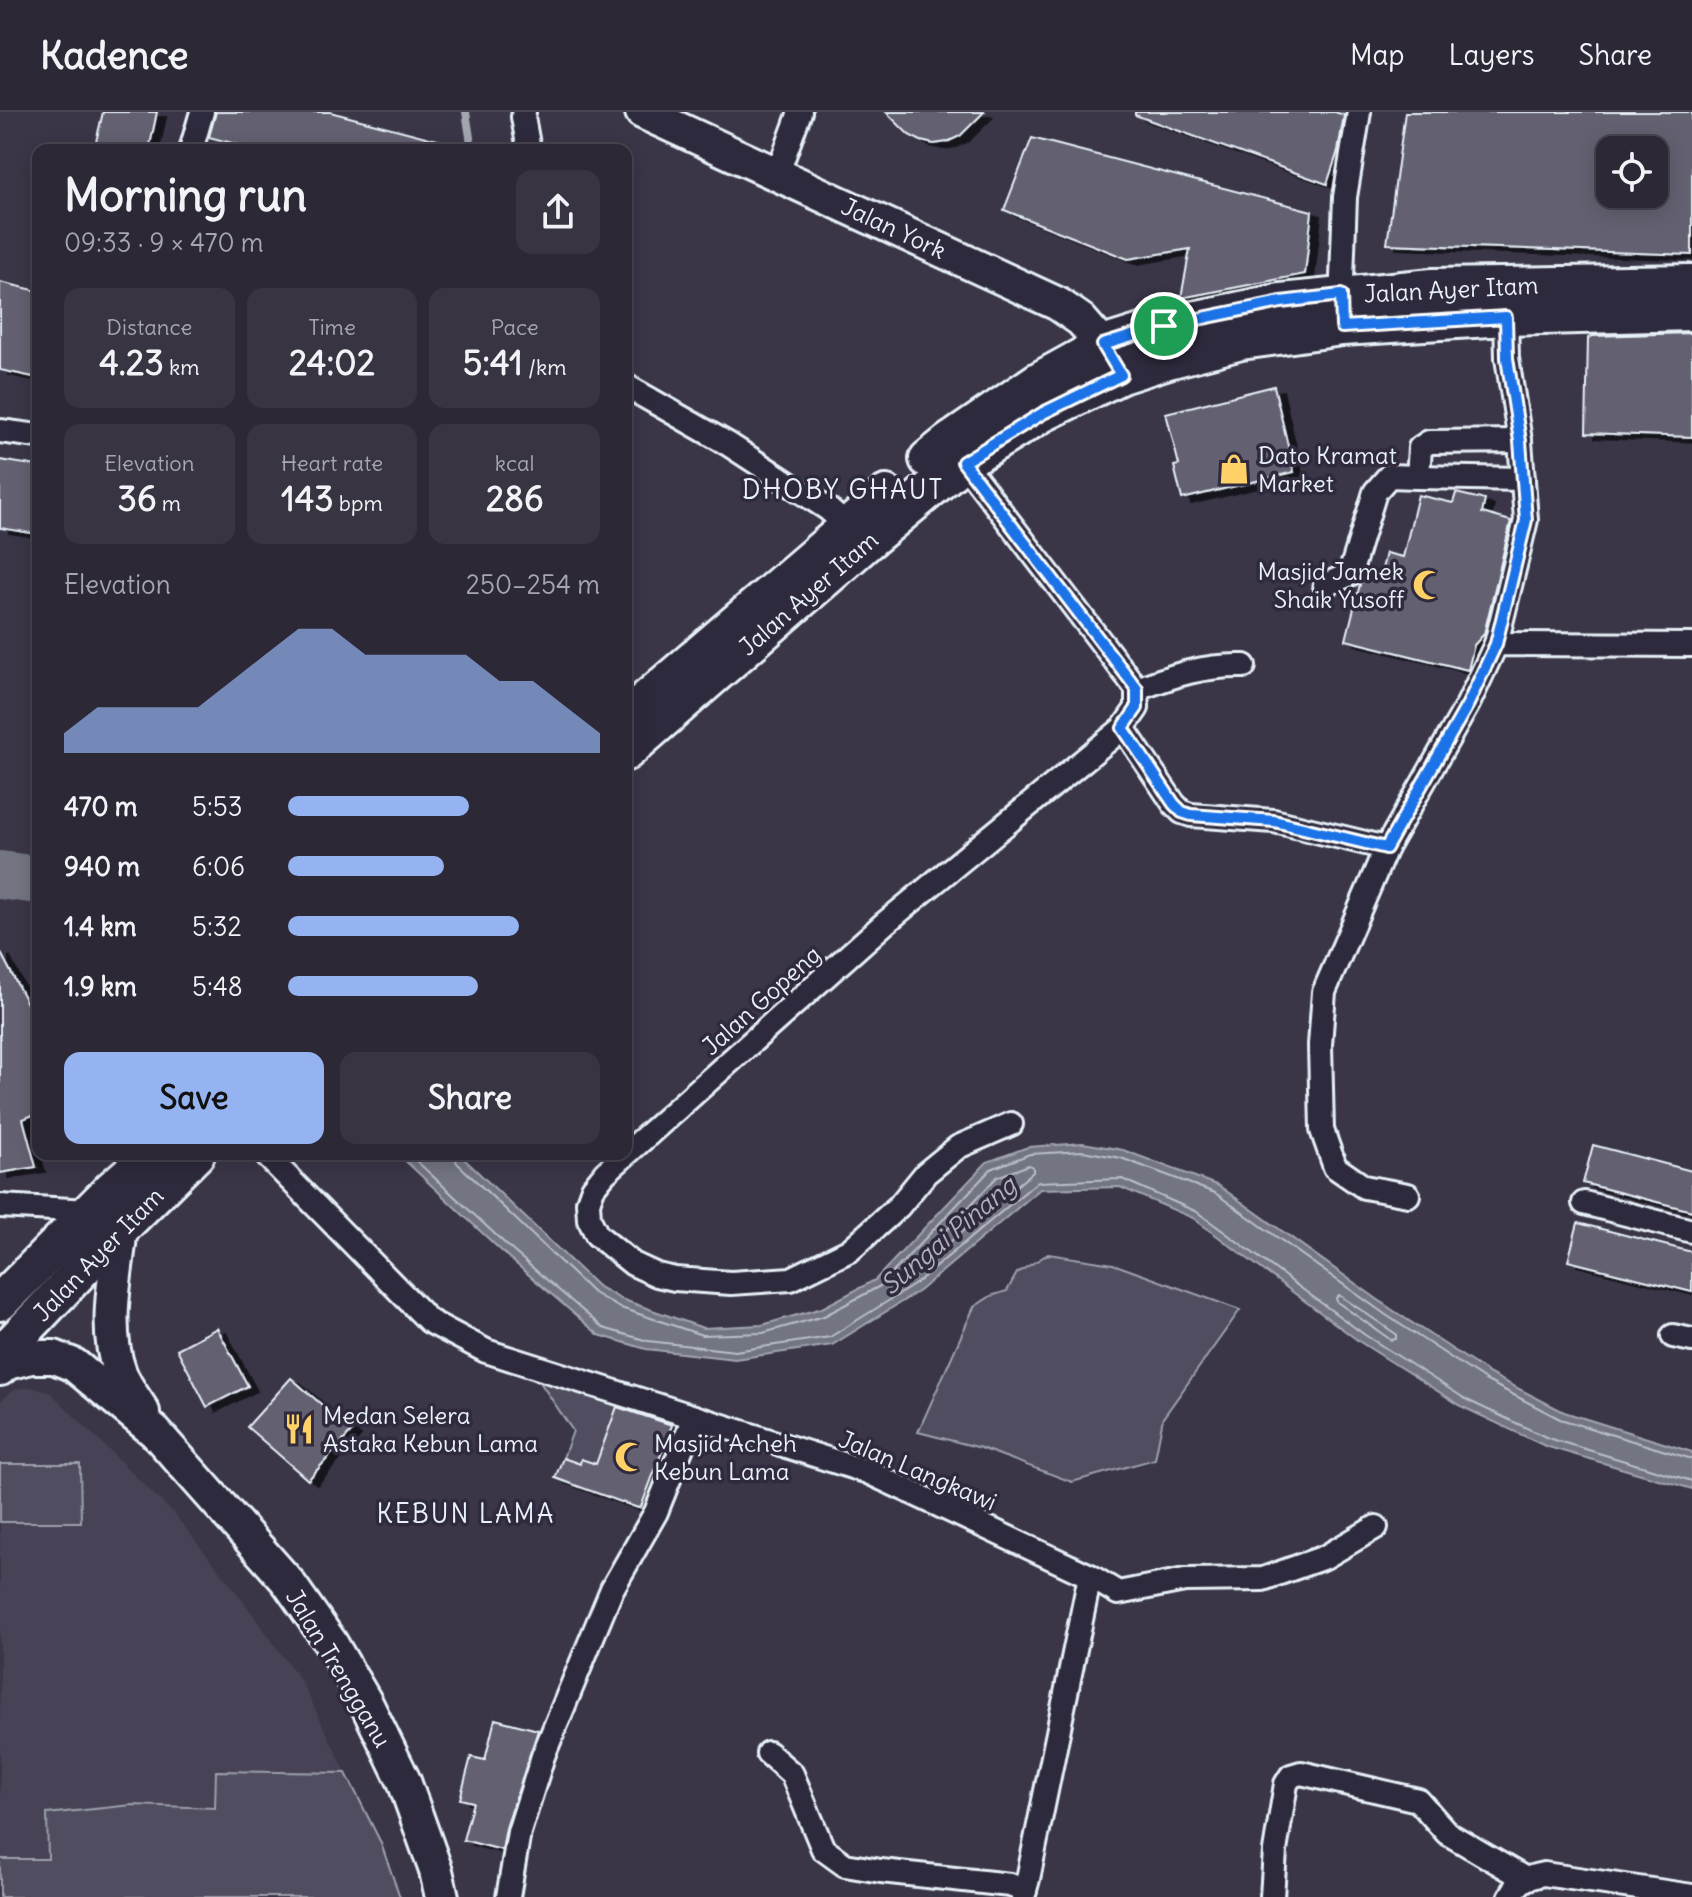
<!DOCTYPE html>
<meta charset="utf-8">
<style>
body{margin:0;font-family:Delius,sans-serif;background:#383442;color:#f1f3f6;height:100vh;display:flex;flex-direction:column;font-size:30px;white-space:nowrap}
*{box-sizing:border-box;margin:0}
p{font-size:26px;color:#a6a6ad}
.icon{flex:none;width:44px;height:44px;fill:none;stroke:currentColor;stroke-width:2;stroke-linecap:round;stroke-linejoin:round}
.map{position:relative;flex:1;overflow:hidden}
.sheet{position:absolute;left:32px;top:32px;width:600px;height:1016px;display:flex;flex-direction:column;background:#2c2836;border-radius:16px;box-shadow:0 4px 20px #0003,0 0 0 2px #484451}
.sheet>*{flex:none}
.buttons{position:absolute;left:1596px;top:24px;display:grid;gap:16px}
.buttons a{display:grid;place-items:center;width:72px;height:72px;border-radius:16px;background:#2c2836;box-shadow:0 4px 20px #0003,0 0 0 2px #484451;font-size:40px}
.pin{position:absolute;display:grid;place-items:center;width:68px;height:68px;color:#fff;margin:-34px;border:4px solid #fff;border-radius:50%;box-shadow:0 2px 8px #0007}
.round{display:grid;place-items:center;flex:none;width:84px;height:84px;border-radius:16px;background:#383442}
.headline{display:flex;align-items:center;justify-content:space-between;height:136px;padding:0 32px}
h1{font-size:44px;font-weight:800;line-height:60px}
.stats{display:grid;grid-template-columns:repeat(3,1fr);gap:12px;height:136px;padding:8px 32px}
.stats div{display:grid;align-content:center;border-radius:16px;background:#383442;text-align:center}
.stats b{font-size:34px;font-weight:800}
.stats small{font-size:22px;font-weight:400}
.stats p{font-size:22px}
.chart{height:224px;padding:16px 32px}
.chart p{display:flex;justify-content:space-between}
.chart svg{width:100%;height:144px;margin-top:8px;fill:#95b2f1;opacity:.7}
.button{display:flex;gap:16px;margin-top:auto;padding:16px 32px}
.button a{flex:1;height:92px;border-radius:16px;background:#95b2f1;color:#111;font-size:32px;font-weight:800;line-height:92px;text-align:center}
.button a+a{background:#383442;color:#f1f3f6}
ul{padding:0 32px;list-style:none;font-size:26px}
li{display:grid;grid-template-columns:128px 96px 1fr;align-items:center;height:60px}
li i{height:20px;border-radius:10px;background:#95b2f1}
header{display:flex;align-items:center;gap:48px;box-sizing:border-box;height:112px;padding:0 40px;background:#2c2836;border-bottom:2px solid #484451}
header strong{font-size:38px}
nav{display:flex;gap:44px;margin-inline-start:auto;font-size:28px}
.map>svg:first-child{display:block}
</style>
<header>
<strong>Kadence</strong>
<nav><a>Map</a><a>Layers</a><a>Share</a></nav>
</header>
<div class="map">
<svg width="1692" height="1785" viewBox="0 0 1692 1785">
<defs>
<filter id="shadow"><feDropShadow dx="9" dy="5" stdDeviation="0" flood-color="#0009"/></filter>
</defs>
<rect width="100%" height="100%" fill="#3a3648"/>
<filter id="ink" filterUnits="userSpaceOnUse"><feTurbulence type="fractalNoise" baseFrequency=".0125" numOctaves="2"/><feDisplacementMap in="SourceGraphic" scale="16" xChannelSelector="R" yChannelSelector="G"/><feConvolveMatrix kernelMatrix="1 2 1 2 8 2 1 2 1" color-interpolation-filters="sRGB"/></filter>
<g filter="url(#ink)">
<polygon fill="#464354" points="31,1275 51,1281 174,1402 235,1478 301,1569 380,1729 400,1785 0,1785 0,1290 9,1281 19,1276"/>
<g fill="#504e5f" stroke="#9ca0ac" stroke-width="2">
<polygon points="1048,1142 1113,1152 1240,1198 1163,1306 1155,1347 1072,1370 981,1336 918,1320 974,1195 991,1184 1007,1179 1017,1161"/>
<polygon points="540,1270 619,1290 599,1344 599,1353 582,1348 580,1352 563,1346 573,1319"/>
<polygon points="0,1352 80,1352 81,1410 0,1410"/>
<polygon points="216,1659 346,1661 380,1729 400,1785 0,1785 0,1747 48,1747 47,1702 132,1693 215,1696"/>
</g>
<polygon fill="#737482" stroke="#a2a6b1" stroke-width="2" points="1083,1031 1123,1038 1219,1074 1391,1197 1490,1262 1564,1300 1692,1340 1692,1377 1545,1334 1463,1295 1360,1230 1193,1106 1120,1075 1040,1077 919,1179 832,1233 735,1247 646,1237 599,1223 508,1145 398,1042 459,1042 597,1174 621,1187 703,1216 762,1213 822,1196 875,1168 987,1050 1028,1035"/>
<g fill="none" stroke-linecap="round" stroke-linejoin="round">
<g stroke="#b9bfc9" stroke-width="2">
<polyline points="409,1042 513,1139 603,1216 648,1229 735,1239 830,1225 914,1173 1037,1070 1122,1067 1197,1100 1365,1223 1467,1288 1548,1326 1692,1369"/>
<polyline points="454,1042 457,1051 592,1180 618,1195 702,1223 763,1221 824,1204 880,1174 991,1057 1030,1042 1083,1039 1121,1046 1215,1081 1386,1203 1485,1268 1560,1307 1692,1347"/>
<polygon points="1029,1053 1033,1055 1033,1060 938,1140 932,1139 932,1134 997,1065"/>
<polygon points="1339,1183 1396,1222 1396,1227 1391,1228 1337,1190 1336,1186"/>
</g>
<polyline stroke="#a2a6b1" stroke-width="8" points="466,0 472,38"/>
<polyline stroke="#737482" stroke-width="48" points="0,763 38,768"/>
</g>
<g fill="#636171" stroke="#e8f1f8" stroke-width="2" fill-rule="evenodd" filter="url(#shadow)">
<polygon points="103,0 157,0 149,38 94,38"/>
<polygon points="216,0 330,0 449,31 448,38 259,38 209,25"/>
<polygon points="886,0 984,0 960,24 947,30 934,32 921,29 909,23"/>
<polygon points="1135,0 1335,0 1344,3 1338,39 1327,72 1135,3"/>
<path d="M1405,0h287v143l-305,-11zM1610,38h44v44h-44z"/>
<polygon points="1032,26 1312,99 1305,162 1181,186 1190,137 1128,147 1004,98"/>
<polygon points="0,170 38,179 38,266 0,258"/>
<polygon points="1692,221 1692,325 1586,321 1588,226 1593,224"/>
<polygon points="1274,274 1294,360 1182,387 1174,354 1179,353 1166,301"/>
<polygon points="0,348 38,354 38,422 0,416"/>
<polygon points="1456,381 1485,388 1482,401 1511,409 1484,522 1474,533 1468,558 1346,528 1360,472 1366,458 1381,461 1386,441 1403,445 1418,383 1453,391"/>
<polygon points="0,839 38,913 38,1001 23,1007 36,1055 0,1061"/>
<polygon points="1593,1033 1692,1059 1692,1099 1583,1071"/>
<polygon points="1578,1111 1692,1140 1692,1180 1568,1149"/>
<polygon points="217,1216 248,1274 207,1295 177,1237"/>
<polygon points="291,1266 352,1319 308,1368 247,1315"/>
<polygon points="617,1295 672,1313 641,1395 638,1396 555,1366 563,1346 580,1352 581,1347 596,1352"/>
<polygon points="495,1607 538,1618 506,1716 502,1738 463,1728 473,1690 460,1687 471,1645 485,1648"/>
</g>
<g fill="none" stroke-linecap="round" stroke-linejoin="round">
<g stroke="#e8f1f8" stroke-width="28">
<g id="street">
<polyline points="524,0 523,5 529,38"/>
<polyline points="191,38 202,0"/>
<polyline points="777,63 800,0"/>
<polyline points="1341,193 1345,85 1359,0"/>
<polyline points="628,275 728,332 828,397 847,414"/>
<polyline points="0,319 38,324"/>
<polyline points="963,350 1137,577 1137,596 1123,616 885,811 605,1061 593,1076 588,1090 589,1107 597,1123 633,1152 657,1163 675,1167 731,1171 791,1167 850,1138 899,1094 926,1061 958,1035 1011,1012"/>
<polyline points="1418,365 1523,367"/>
<polyline points="1325,473 1350,462 1375,380 1389,364 1418,365 1420,336 1429,330 1520,329"/>
<polyline points="1496,532 1526,408 1520,329 1507,246 1506,205"/>
<path d="M1137,577c38,-14 66,-24 107,-23"/>
<polyline points="1123,616 1174,692 1182,700 1191,703 1274,709 1386,736"/>
<polyline points="265,1042 429,1209 486,1239 868,1360 1090,1464 1118,1481 1185,1468 1263,1467 1325,1445 1376,1415"/>
<polyline points="1408,1083 1364,1075 1335,1055 1322,1018 1320,933 1324,880 1386,736 1468,592 1496,532 1692,533"/>
<polyline points="1584,1091 1692,1119"/>
<polyline points="0,1094 89,1099"/>
<polyline points="1673,1224 1692,1228"/>
<polyline points="768,1641 792,1662 823,1737 845,1753 881,1759 1010,1773 1025,1779"/>
<polyline points="508,1785 519,1720 543,1644 612,1477 656,1400 694,1305"/>
<polyline points="1023,1785 1028,1767 1090,1464"/>
<polyline points="1272,1785 1275,1739 1286,1672 1291,1664 1301,1661 1418,1688 1447,1721 1524,1766"/>
<path d="M1510,1785c10,-18 15,-19 34,-23l148,22"/>
</g>
</g>
<g stroke="#e8f1f8" stroke-width="38">
<g id="secondary">
<polyline points="642,0 1058,192 1081,208 1103,233 1117,255"/>
<path d="M121,1116c-5,47 -18,100 -1,145 5,14 16,27 23,39"/>
<polyline points="0,1257 7,1251 31,1245 54,1245 74,1253 155,1320 288,1470 331,1531 366,1591 404,1669 436,1759 442,1785"/>
</g>
</g>
<g stroke="#e8f1f8" stroke-width="42">
<g id="primary">
<polyline points="928,347 949,330 1038,269 1103,233 1164,214 1281,190 1433,175 1692,171"/>
<polyline points="626,605 886,382"/>
<polyline points="626,640 868,429 963,350 1043,301 1121,263 1168,248 1241,229 1342,215 1506,205 1692,200"/>
<polyline points="0,1190 113,1076 152,1042"/>
<polyline points="0,1244 121,1116 196,1042"/>
</g>
</g>
<use href="#street" stroke="#2f2a3d" stroke-width="22"/>
<use href="#secondary" stroke="#2f2a3d" stroke-width="32"/>
<use href="#primary" stroke="#2f2a3d" stroke-width="36"/>
</g>
</g>
<g fill="none" stroke-linecap="round" stroke-linejoin="round" filter="url(#ink)">
<g stroke="#fff" stroke-width="16">
<polygon id="route" points="1341,183 1342,215 1506,205 1507,246 1520,329 1526,408 1496,532 1468,592 1386,736 1274,709 1191,703 1182,700 1174,692 1123,616 1137,596 1137,577 963,350 1043,301 1121,263 1103,233 1164,214 1281,190"/>
</g>
<use href="#route" stroke="#1a73e8" stroke-width="10"/>
</g>
<defs>
<g id="shop-bare" transform="scale(2.4)"><path d="M-5-2.5h2.3a2.7 3.5 0 0 1 5.4 0H5L5.5 6h-11ZM-1.5-2.5h3a1.5 2.3 0 0 0-3 0Z" fill="#ffd166" stroke="#2f2a3d" stroke-width="2.5" paint-order="stroke"/></g>
<g id="mosque-bare" transform="scale(2.4)"><path d="M3.5-4.9A6 6 0 1 0 3.5 4.9A5 5 0 1 1 3.5-4.9Z" fill="#ffd166" stroke="#2f2a3d" stroke-width="2.5" paint-order="stroke"/></g>
<g id="restaurant-bare" transform="scale(2.4)"><path d="M-5-6h1v4h1v-4h1v4h1v-4h1v5L-1.5 .5V6h-2V.5L-5-1ZM5-6V6H3V1.5H1.5Q1.5-4 5-6Z" fill="#ffd166" stroke="#2f2a3d" stroke-width="2.5" paint-order="stroke"/></g>
</defs>
<g fill-rule="evenodd">
<use href="#shop-bare" x="1234" y="357"/>
<use href="#mosque-bare" x="1428" y="473"/>
<use href="#restaurant-bare" x="299" y="1317"/>
<use href="#mosque-bare" x="630" y="1345"/>
</g>
<g text-anchor="middle" dominant-baseline="central" stroke-width="7" stroke-linejoin="round" paint-order="stroke">
<g font-size="24" fill="#e8f1f8" stroke="#2f2a3d">
<text transform="translate(894 116) rotate(25)">Jalan York</text>
<text transform="translate(1451 177) rotate(-3)">Jalan Ayer Itam</text>
<text transform="translate(808 481) rotate(-41)">Jalan Ayer Itam</text>
<text transform="translate(761 888) rotate(-42)">Jalan Gopeng</text>
<text transform="translate(98 1142) rotate(-46)">Jalan Ayer Itam</text>
<text transform="translate(918 1358) rotate(23)">Jalan Langkawi</text>
<text transform="translate(339 1556) rotate(59)">Jalan Trengganu</text>
</g>
<g font-size="24" fill="#e8f1f8" stroke="#2f2a3d" text-anchor="start">
<text x="1258" y="343">Dato Kramat<tspan x="1258" dy="28">Market</tspan></text>
<text x="1404" y="459" text-anchor="end">Masjid Jamek<tspan x="1404" dy="28">Shaik Yusoff</tspan></text>
<text x="323" y="1303">Medan Selera<tspan x="323" dy="28">Astaka Kebun Lama</tspan></text>
<text x="654" y="1331">Masjid Acheh<tspan x="654" dy="28">Kebun Lama</tspan></text>
</g>
<g font-size="26" letter-spacing="2" fill="#e8f1f8" stroke="#2f2a3d">
<text x="843" y="377">DHOBY GHAUT</text>
<text x="466" y="1401">KEBUN LAMA</text>
</g>
<g font-size="26" font-style="italic" fill="#aeb2bd" stroke="#2f2a3d">
<text transform="translate(948 1123) rotate(-40)">Sungai Pinang</text>
</g>
</g>
</svg>
<div class="buttons">
<a><svg class="icon" aria-label="locate" viewBox="0 0 24 24"><circle cx="12" cy="12" r="6"/><path d="M12 2v4M12 18v4M2 12h4M18 12h4"/></svg></a>
</div>
<div class="pin" style="left:1164px;top:214px;background:#1e9e55"><svg class="icon" aria-label="arrive" viewBox="0 0 24 24"><path d="M6 21V4h12l-3 4 3 4H6"/></svg></div>
<section class="sheet">
<div class="headline"><div><h1>Morning run</h1><p>09:33 · 9 × 470 m</p></div><a class="round"><svg class="icon" aria-label="share" viewBox="0 0 24 24"><path d="M12 15V3M7 8l5-5 5 5M5 13v7h14v-7"/></svg></a></div>
<div class="stats">
<div><p>Distance</p><b>4.23<small> km</small></b></div>
<div><p>Time</p><b>24:02</b></div>
<div><p>Pace</p><b>5:41<small> /km</small></b></div>
</div>
<div class="stats">
<div><p>Elevation</p><b>36<small> m</small></b></div>
<div><p>Heart rate</p><b>143<small> bpm</small></b></div>
<div><p>kcal</p><b>286</b></div>
</div>
<div class="chart"><p><span>Elevation</span>250–254 m</p>
<svg viewBox="0 0 160 44" preserveAspectRatio="none"><path d="M0 44V38L10 30L20 30L30 30L40 30L50 22L60 14L70 6L80 6L90 14L100 14L110 14L120 14L130 22L140 22L150 30L160 38V44z"/></svg>
</div>
<ul>
<li><b>470 m</b>5:53<i style="width:58%"></i></li>
<li><b>940 m</b>6:06<i style="width:50%"></i></li>
<li><b>1.4 km</b>5:32<i style="width:74%"></i></li>
<li><b>1.9 km</b>5:48<i style="width:61%"></i></li>
</ul>
<div class="button"><a>Save</a><a>Share</a></div>
</section>
</div>
